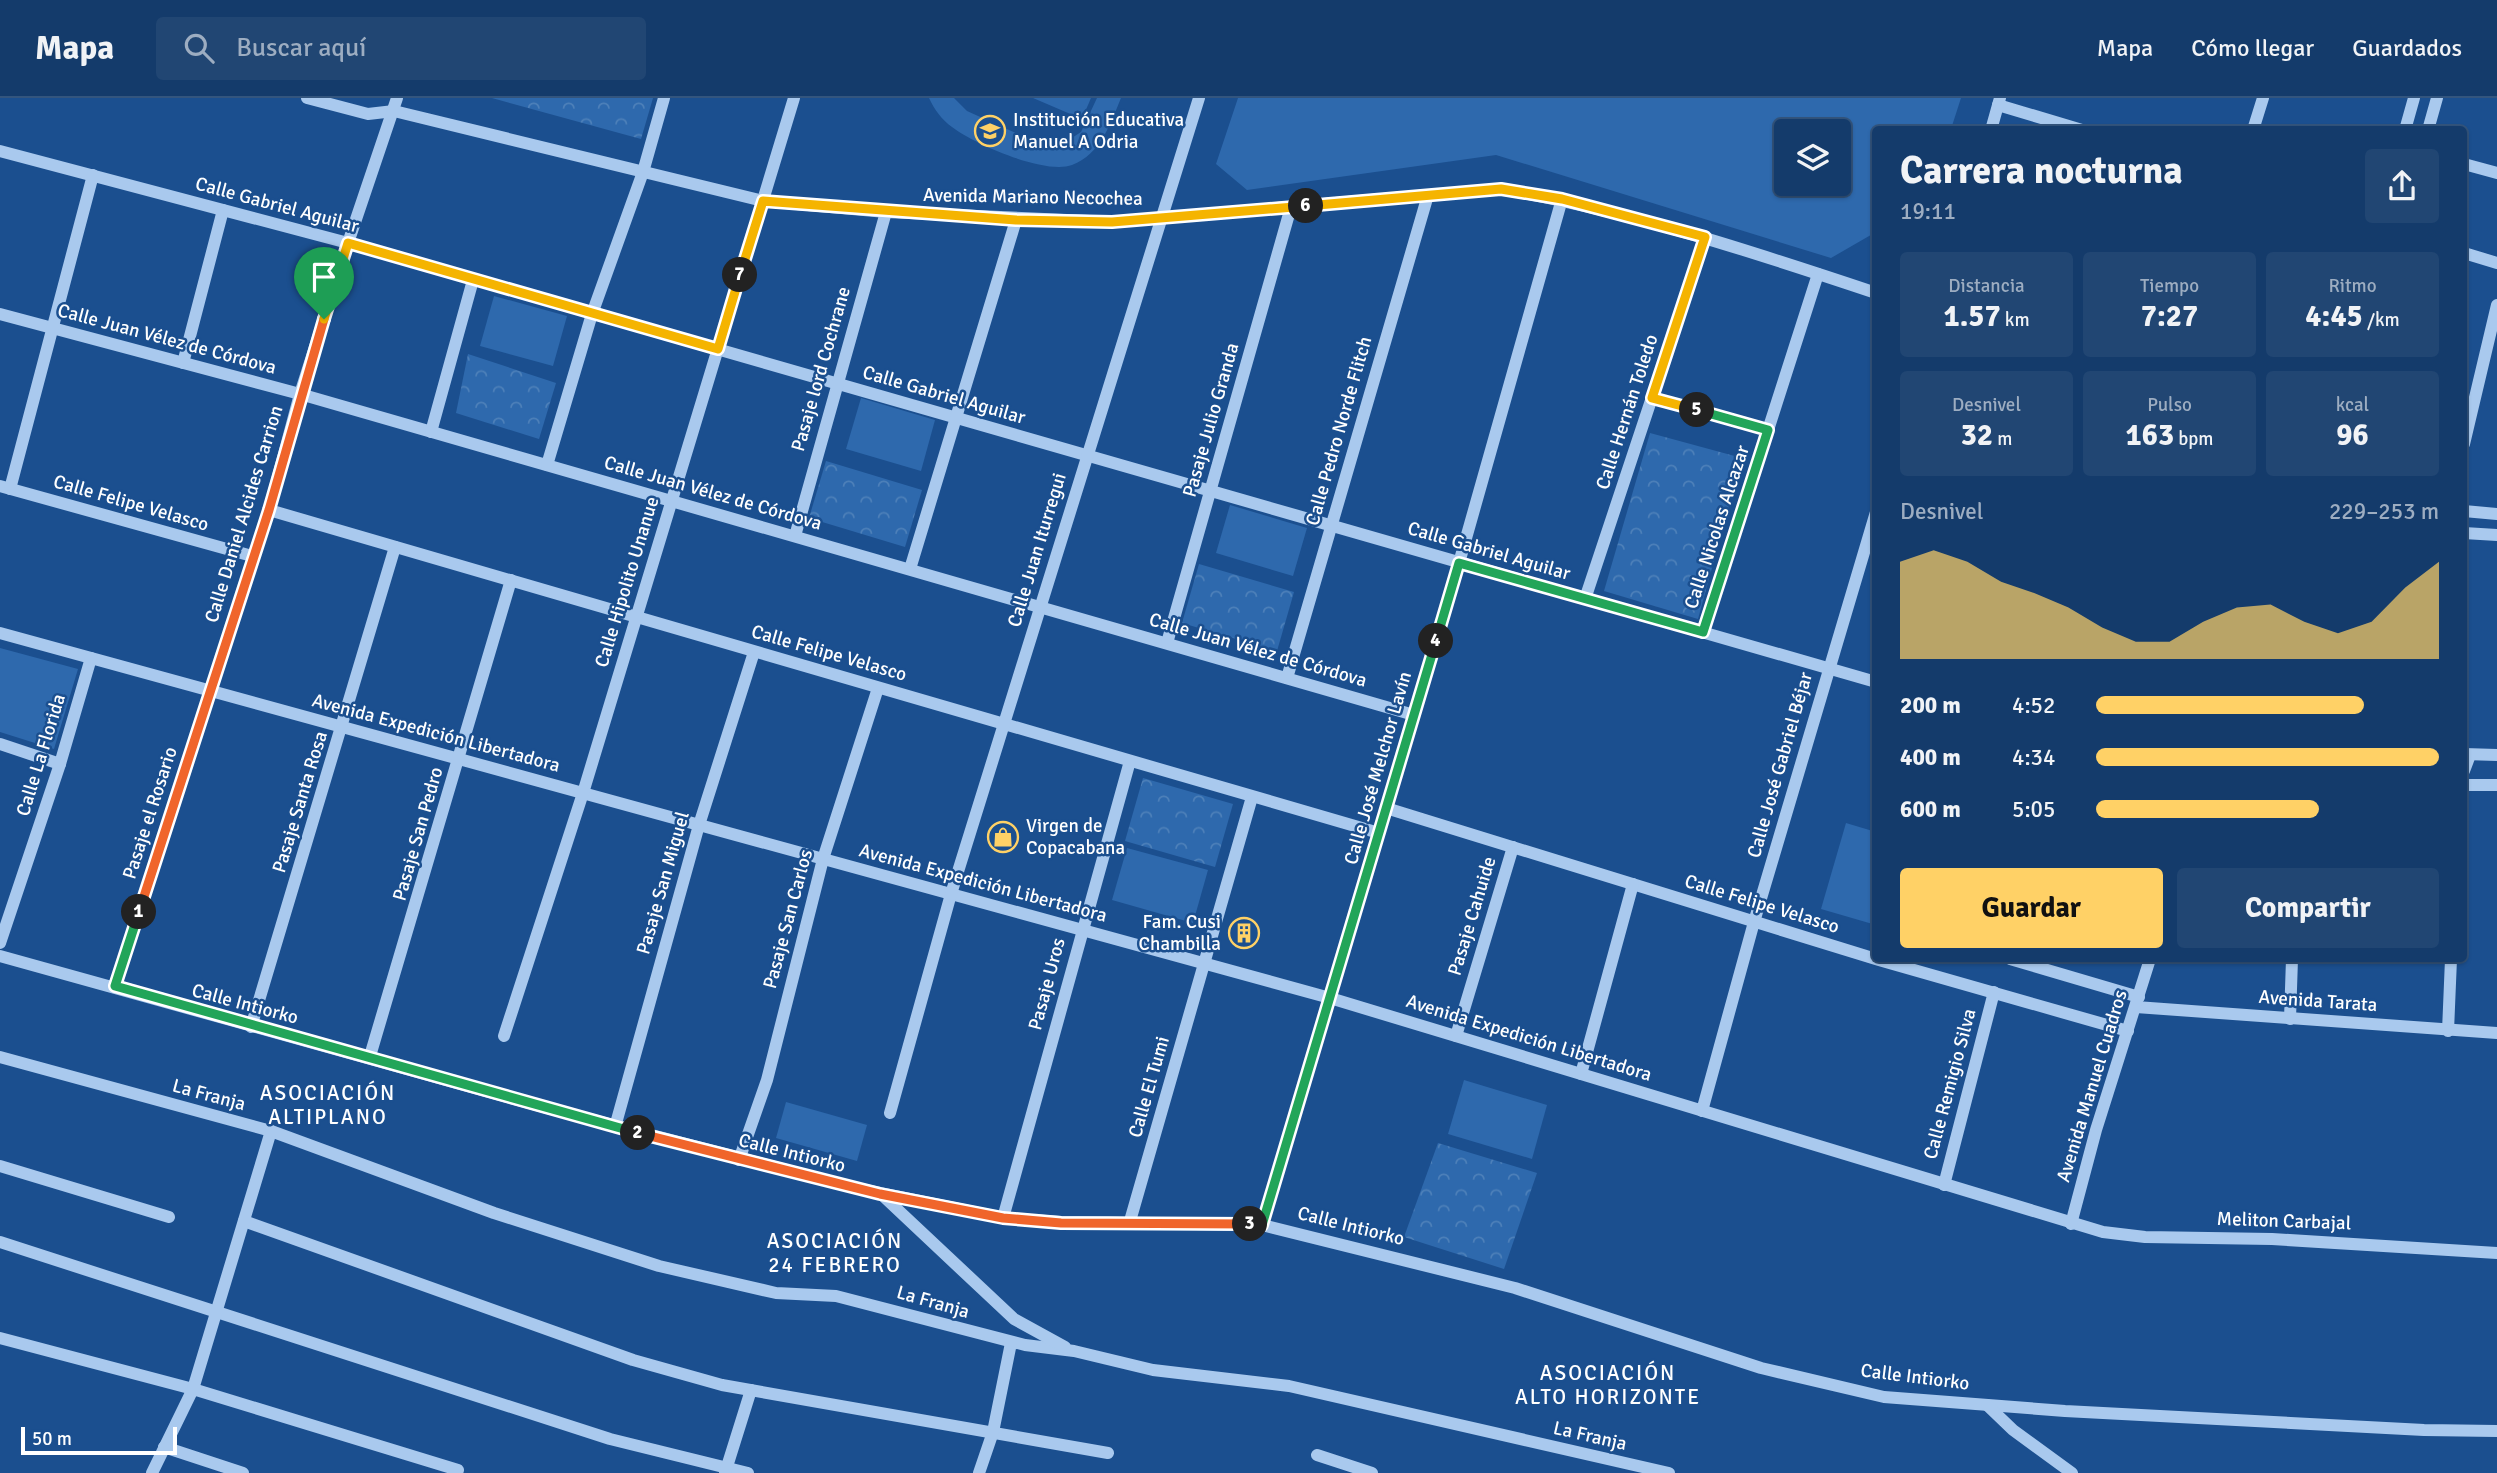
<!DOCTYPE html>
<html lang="es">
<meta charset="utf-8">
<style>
body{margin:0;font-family:Signika,sans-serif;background:#214673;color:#f1f3f6;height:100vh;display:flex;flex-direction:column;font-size:26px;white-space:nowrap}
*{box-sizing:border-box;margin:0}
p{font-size:23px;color:#9dadc1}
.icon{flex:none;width:38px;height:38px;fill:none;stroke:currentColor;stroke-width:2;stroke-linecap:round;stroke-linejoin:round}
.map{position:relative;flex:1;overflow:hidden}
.panel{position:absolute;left:1872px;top:28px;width:595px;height:836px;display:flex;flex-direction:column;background:#143b6b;border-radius:7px;box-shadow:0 2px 5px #0004,0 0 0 2px #33557e}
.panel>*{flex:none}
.buttons{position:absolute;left:1774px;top:21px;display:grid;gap:14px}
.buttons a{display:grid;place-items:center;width:77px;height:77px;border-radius:7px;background:#143b6b;box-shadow:0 2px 5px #0004,0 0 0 2px #33557e;font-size:35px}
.scale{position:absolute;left:21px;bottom:18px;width:156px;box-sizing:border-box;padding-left:7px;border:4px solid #fff;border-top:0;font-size:19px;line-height:24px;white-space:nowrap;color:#fff;-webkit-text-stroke:5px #1b4f8f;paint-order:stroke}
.pin{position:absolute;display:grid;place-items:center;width:60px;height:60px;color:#fff;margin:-72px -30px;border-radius:50% 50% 50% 0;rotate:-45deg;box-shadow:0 0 7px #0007}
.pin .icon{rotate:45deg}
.km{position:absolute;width:35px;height:35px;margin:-18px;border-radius:50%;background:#222;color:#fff;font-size:19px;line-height:35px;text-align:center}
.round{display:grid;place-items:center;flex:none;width:74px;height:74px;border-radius:7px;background:#214673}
.overview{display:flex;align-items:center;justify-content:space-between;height:119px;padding:0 28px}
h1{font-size:38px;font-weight:700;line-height:52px}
.metrics{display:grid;grid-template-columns:repeat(3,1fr);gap:10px;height:119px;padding:7px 28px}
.metrics div{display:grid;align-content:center;border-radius:7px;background:#214673;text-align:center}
.metrics b{font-size:30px;font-weight:700}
.metrics small{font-size:19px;font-weight:400}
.metrics p{font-size:19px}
.chart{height:196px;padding:14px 28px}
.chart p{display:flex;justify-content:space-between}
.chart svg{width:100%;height:126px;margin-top:7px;fill:#ffd166;opacity:.7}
.button{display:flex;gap:14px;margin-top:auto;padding:14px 28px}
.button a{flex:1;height:80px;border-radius:7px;background:#ffd166;color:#111;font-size:28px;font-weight:700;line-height:80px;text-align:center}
.button a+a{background:#214673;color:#f1f3f6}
ul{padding:0 28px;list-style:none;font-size:23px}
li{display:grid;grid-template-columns:112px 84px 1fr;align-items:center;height:52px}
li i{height:18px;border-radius:9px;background:#ffd166}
header{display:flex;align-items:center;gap:42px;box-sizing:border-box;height:98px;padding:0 35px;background:#143b6b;border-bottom:2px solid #33557e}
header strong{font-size:33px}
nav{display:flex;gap:38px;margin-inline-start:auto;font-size:24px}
.search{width:490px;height:63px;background:#214673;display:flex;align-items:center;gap:18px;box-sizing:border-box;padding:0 24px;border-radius:7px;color:#9dadc1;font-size:26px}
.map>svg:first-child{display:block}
</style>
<header>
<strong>Mapa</strong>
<div class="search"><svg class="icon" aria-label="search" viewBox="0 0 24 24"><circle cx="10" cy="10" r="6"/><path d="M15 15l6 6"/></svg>Buscar aquí</div>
<nav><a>Mapa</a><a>Cómo llegar</a><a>Guardados</a></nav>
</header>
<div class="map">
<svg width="2497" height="1375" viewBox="0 0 2497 1375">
<defs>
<pattern id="forest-crowns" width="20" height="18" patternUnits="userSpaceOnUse" patternTransform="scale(1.75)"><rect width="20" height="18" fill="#2e69ad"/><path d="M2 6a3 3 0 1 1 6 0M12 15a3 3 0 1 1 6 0" fill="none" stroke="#4d80b9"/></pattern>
</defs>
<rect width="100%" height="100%" fill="#1b4f8f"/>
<g fill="#2e69ad" fill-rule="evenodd">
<path d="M929,0h25l13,13 78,35 16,-1 20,-13 16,-34h24c-11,26 -20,56 -49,67 -27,10 -98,-21 -120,-38 -10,-7 -18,-18 -23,-29z"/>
<polygon points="1033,0 1091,0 1082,21"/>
<path d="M1238,0h723l-10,31 -75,1v102l-45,26 -335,-103 -249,35 -31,-26zM1787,33h52v53h-52z"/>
<polygon points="494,198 567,218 553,268 480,248"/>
<polygon points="861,300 935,322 921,373 846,351"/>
<polygon points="1230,407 1307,430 1293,478 1216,455"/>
<polygon points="0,550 78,571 54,651 0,634"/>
<polygon points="1846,725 1876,734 1876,827 1821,811"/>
<polygon points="1127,750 1208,772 1193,825 1112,802"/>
<polygon points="1464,982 1547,1007 1532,1061 1448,1036"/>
<polygon points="786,1004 867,1027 857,1063 776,1040"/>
</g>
<g fill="url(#forest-crowns)">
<polygon points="492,0 653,0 641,41"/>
<polygon points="468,256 556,285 539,341 456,315"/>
<polygon points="1650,335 1742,360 1698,521 1604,493"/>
<polygon points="826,363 922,392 905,449 809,420"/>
<polygon points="1199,466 1294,494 1277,553 1182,525"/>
<polygon points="1143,680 1233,706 1215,769 1125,743"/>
<polygon points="1438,1045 1537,1075 1504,1171 1404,1139"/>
</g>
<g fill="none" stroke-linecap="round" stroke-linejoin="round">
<g stroke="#a9c9ee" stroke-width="12">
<path d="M307,0l61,16 26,-3 369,90 123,11 226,10 389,-33c128,22 252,63 375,104"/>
<polyline points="1998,7 2082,32"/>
<polyline points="1991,32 2000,0"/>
<polyline points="2253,32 2263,0"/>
<polyline points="2405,32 2414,0"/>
<polyline points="2428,32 2437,0"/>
<polyline points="0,53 348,145 1876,584"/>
<polyline points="2464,66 2497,75"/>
<polyline points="2464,155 2497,165"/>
<polyline points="0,216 300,296 1414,617"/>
<polyline points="183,265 223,112"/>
<polyline points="1652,300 1768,332"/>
<polyline points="431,334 473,182"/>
<polyline points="2464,346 2497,207"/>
<polyline points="547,367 592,216 643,74 664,0"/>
<polyline points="0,388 252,458"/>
<polyline points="10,391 93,77"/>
<polyline points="269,412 1379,735"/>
<polyline points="2464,413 2497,416"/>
<polyline points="2464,435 2497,437"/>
<polyline points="795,438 886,114"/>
<polyline points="910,471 1016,122"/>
<polyline points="1585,501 1705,140"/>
<polyline points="0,535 1330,900 2103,1134 2145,1139 2272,1141 2497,1155"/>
<polyline points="1703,535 1818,176"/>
<polyline points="1167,545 1291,109"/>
<polyline points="1287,580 1428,97"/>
<polyline points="0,646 60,666"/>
<polyline points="2464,656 2497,657"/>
<polyline points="2464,673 2470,657"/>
<polyline points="2464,687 2497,687"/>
<polyline points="1386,710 1879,862 2128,933"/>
<polyline points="0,845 60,666 91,560"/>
<polyline points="0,858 547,1010 860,1091 1003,1120 1061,1124 1262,1127 1515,1190 1761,1270 1884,1299 2065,1313 2424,1332 2497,1333"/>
<polyline points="2010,861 2139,899"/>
<polyline points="115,889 269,412 300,296 348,145 397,0"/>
<polyline points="2136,909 2497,935"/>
<polyline points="2290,921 2292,861"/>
<polyline points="251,929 395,449"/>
<polyline points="2448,933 2451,861"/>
<polyline points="504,938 583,695 794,0"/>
<polyline points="1456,938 1513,749"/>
<polyline points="370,958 511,482"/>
<polyline points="0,959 271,1033 494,1115 659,1168 776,1195 836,1198 1025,1247 1074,1253 1153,1272 1289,1288 1669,1375"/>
<polyline points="1581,976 1633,786"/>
<polyline points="1702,1013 1754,824 1876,414"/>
<polyline points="890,1015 951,796 1199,0"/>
<polyline points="615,1029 699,727 754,554"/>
<polyline points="739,1062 767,982 823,761 878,590"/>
<polyline points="0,1068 169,1119"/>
<polyline points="1944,1087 1994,894"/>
<polyline points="881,1096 1014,1221 1065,1249"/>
<polyline points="1003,1120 1130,663"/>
<polyline points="244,1123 633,1262 722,1287 1108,1355"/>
<polyline points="1130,1123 1252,699"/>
<polyline points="2071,1126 2096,1032 2150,861"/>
<polyline points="1262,1127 1459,465 1562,101"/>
<polyline points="0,1144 610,1341 748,1375"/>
<polyline points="0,1240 193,1291 458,1372"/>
<polyline points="1987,1307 2013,1332 2072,1375"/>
<polyline points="164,1349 243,1375"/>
<polyline points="1317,1357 1372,1375"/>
<polyline points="152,1375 193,1291 271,1033"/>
<polyline points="725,1375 751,1292"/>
<polyline points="979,1375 993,1334 1011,1245"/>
</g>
</g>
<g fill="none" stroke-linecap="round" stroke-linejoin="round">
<g stroke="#fff" stroke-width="14">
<polyline id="split-1" points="139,814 269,412 324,221"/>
</g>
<g stroke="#fff" stroke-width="14">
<polyline id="split-2" points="139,814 115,888 638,1035"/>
</g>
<g stroke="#fff" stroke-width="14">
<polyline id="split-3" points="638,1035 880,1096 1003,1120 1061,1125 1250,1126"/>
</g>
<g stroke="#fff" stroke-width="14">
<polyline id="split-4" points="1250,1126 1262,1127 1436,543"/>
</g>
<g stroke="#fff" stroke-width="14">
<polyline id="split-5" points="1436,543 1459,465 1703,534 1768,332 1697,312"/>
</g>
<g stroke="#fff" stroke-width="14">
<polyline id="split-6" points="1306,108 1501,91 1562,101 1705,139 1652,300 1697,312"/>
</g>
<g stroke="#fff" stroke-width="14">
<polyline id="split-7" points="740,177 763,103 1016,122 1112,124 1306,108"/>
</g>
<g stroke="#fff" stroke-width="14">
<polyline id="split-8" points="324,221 348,145 718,251 740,177"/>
</g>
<use href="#split-1" stroke="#f0652b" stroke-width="9"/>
<use href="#split-2" stroke="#22a559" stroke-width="9"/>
<use href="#split-3" stroke="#f0652b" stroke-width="9"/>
<use href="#split-4" stroke="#22a559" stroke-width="9"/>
<use href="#split-5" stroke="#22a559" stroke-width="9"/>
<use href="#split-6" stroke="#f5b400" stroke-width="9"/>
<use href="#split-7" stroke="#f5b400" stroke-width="9"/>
<use href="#split-8" stroke="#f5b400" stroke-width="9"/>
</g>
<defs>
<g id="school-ring" transform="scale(1.575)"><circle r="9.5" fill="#1b4f8f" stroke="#ffd166" stroke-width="1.5"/><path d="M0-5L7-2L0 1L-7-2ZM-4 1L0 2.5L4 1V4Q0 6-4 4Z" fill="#ffd166"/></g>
<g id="shop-ring" transform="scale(1.575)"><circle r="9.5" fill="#1b4f8f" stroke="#ffd166" stroke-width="1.5"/><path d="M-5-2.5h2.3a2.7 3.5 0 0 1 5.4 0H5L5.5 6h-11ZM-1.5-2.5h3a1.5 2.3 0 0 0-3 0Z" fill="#ffd166"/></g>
<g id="building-ring" transform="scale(1.575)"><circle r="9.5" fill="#1b4f8f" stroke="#ffd166" stroke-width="1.5"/><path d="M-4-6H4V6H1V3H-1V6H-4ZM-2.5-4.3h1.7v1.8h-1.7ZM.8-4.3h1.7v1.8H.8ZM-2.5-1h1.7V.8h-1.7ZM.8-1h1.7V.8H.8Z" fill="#ffd166"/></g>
</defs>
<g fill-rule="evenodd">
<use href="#school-ring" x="990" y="33"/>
<use href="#shop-ring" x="1003" y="739"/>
<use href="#building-ring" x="1244" y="835"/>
</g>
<g text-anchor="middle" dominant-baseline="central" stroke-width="5" stroke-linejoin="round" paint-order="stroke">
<g font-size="19" fill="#fff" stroke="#1b4f8f" text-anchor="start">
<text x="1013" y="22">Institución Educativa<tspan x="1013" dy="22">Manuel A Odria</tspan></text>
<text x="1026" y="728">Virgen de<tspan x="1026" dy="22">Copacabana</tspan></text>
<text x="1221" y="824" text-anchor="end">Fam. Cusi<tspan x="1221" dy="22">Chambilla</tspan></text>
</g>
<g font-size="19" fill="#fff" stroke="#1b4f8f">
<text transform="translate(1033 99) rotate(1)">Avenida Mariano Necochea</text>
<text transform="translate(277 107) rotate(15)">Calle Gabriel Aguilar</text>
<text transform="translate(167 241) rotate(15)">Calle Juan Vélez de Córdova</text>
<text transform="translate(821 271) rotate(-74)">Pasaje lord Cochrane</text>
<text transform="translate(944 297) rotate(16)">Calle Gabriel Aguilar</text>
<text transform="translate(1627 314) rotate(-72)">Calle Hernán Toledo</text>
<text transform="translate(1211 322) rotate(-74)">Pasaje Julio Granda</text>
<text transform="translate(1339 333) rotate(-74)">Calle Pedro Norde Flitch</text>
<text transform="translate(713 395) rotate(16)">Calle Juan Vélez de Córdova</text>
<text transform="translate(131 405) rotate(16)">Calle Felipe Velasco</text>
<text transform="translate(244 416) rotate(-73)">Calle Daniel Alcides Carrion</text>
<text transform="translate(1717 429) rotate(-72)">Calle Nicolas Alcazar</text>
<text transform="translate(1037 452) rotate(-73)">Calle Juan Iturregui</text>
<text transform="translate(1489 453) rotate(16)">Calle Gabriel Aguilar</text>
<text transform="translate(627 484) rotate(-73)">Calle Hipolito Unanue</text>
<text transform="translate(1258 552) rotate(16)">Calle Juan Vélez de Córdova</text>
<text transform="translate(829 555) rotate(16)">Calle Felipe Velasco</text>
<text transform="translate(436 635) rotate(15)">Avenida Expedición Libertadora</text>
<text transform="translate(41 657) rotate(-73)">Calle La Florida</text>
<text transform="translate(1780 667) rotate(-74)">Calle José Gabriel Béjar</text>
<text transform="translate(1378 670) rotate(-74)">Calle José Melchor Lavín</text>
<text transform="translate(300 704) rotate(-73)">Pasaje Santa Rosa</text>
<text transform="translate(150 715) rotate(-72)">Pasaje el Rosario</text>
<text transform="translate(418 736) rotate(-74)">Pasaje San Pedro</text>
<text transform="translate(663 785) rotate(-74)">Pasaje San Miguel</text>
<text transform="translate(983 785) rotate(15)">Avenida Expedición Libertadora</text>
<text transform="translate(1762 806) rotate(17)">Calle Felipe Velasco</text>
<text transform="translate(1472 818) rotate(-73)">Pasaje Cahuide</text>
<text transform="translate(788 821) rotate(-75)">Pasaje San Carlos</text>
<text transform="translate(1047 886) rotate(-75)">Pasaje Uros</text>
<text transform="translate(2318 903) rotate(4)">Avenida Tarata</text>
<text transform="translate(245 906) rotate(15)">Calle Intiorko</text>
<text transform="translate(1529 940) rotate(17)">Avenida Expedición Libertadora</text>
<text transform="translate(1950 986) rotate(-75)">Calle Remigio Silva</text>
<text transform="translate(2092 988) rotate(-73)">Avenida Manuel Cuadros</text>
<text transform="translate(1149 989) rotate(-74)">Calle El Tumi</text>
<text transform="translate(209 997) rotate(15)">La Franja</text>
<text transform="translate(792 1055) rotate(14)">Calle Intiorko</text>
<text transform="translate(2284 1123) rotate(2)">Meliton Carbajal</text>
<text transform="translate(1351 1128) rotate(14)">Calle Intiorko</text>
<text transform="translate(933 1204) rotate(16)">La Franja</text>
<text transform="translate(1915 1279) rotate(7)">Calle Intiorko</text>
<text transform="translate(1590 1338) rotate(13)">La Franja</text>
</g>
<g font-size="21" letter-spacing="2" fill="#fff" stroke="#1b4f8f">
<text x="328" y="995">ASOCIACIÓN<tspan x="328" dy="24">ALTIPLANO</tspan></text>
<text x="835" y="1143">ASOCIACIÓN<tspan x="835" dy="24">24 FEBRERO</tspan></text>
<text x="1608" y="1275">ASOCIACIÓN<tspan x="1608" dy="24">ALTO HORIZONTE</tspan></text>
</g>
</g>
</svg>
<div class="buttons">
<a><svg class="icon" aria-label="layers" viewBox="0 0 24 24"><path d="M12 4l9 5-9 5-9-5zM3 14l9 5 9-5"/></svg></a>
</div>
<div class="scale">50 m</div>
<div class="pin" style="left:324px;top:221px;background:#1e9e55"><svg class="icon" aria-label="arrive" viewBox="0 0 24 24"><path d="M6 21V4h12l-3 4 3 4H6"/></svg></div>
<b class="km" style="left:139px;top:814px">1</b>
<b class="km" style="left:638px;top:1035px">2</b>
<b class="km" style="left:1250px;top:1126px">3</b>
<b class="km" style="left:1436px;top:543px">4</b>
<b class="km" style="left:1697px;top:312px">5</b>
<b class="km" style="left:1306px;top:108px">6</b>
<b class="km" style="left:740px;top:177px">7</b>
<section class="panel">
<div class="overview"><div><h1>Carrera nocturna</h1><p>19:11</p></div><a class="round"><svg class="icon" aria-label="share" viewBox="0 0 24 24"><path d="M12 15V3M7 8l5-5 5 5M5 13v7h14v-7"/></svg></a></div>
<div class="metrics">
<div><p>Distancia</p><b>1.57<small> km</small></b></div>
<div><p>Tiempo</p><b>7:27</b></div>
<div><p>Ritmo</p><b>4:45<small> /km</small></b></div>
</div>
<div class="metrics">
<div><p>Desnivel</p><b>32<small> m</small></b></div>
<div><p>Pulso</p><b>163<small> bpm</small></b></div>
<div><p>kcal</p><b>96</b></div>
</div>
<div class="chart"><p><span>Desnivel</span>229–253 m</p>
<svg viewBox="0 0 160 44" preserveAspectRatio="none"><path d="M0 44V10L10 6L20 10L30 17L40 21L50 26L60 33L70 38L80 38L90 31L100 26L110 25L120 31L130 35L140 31L150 19L160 10V44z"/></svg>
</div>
<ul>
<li><b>200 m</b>4:52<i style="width:78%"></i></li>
<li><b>400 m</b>4:34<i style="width:100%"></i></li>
<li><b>600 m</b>5:05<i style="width:65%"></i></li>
</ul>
<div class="button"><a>Guardar</a><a>Compartir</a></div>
</section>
</div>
